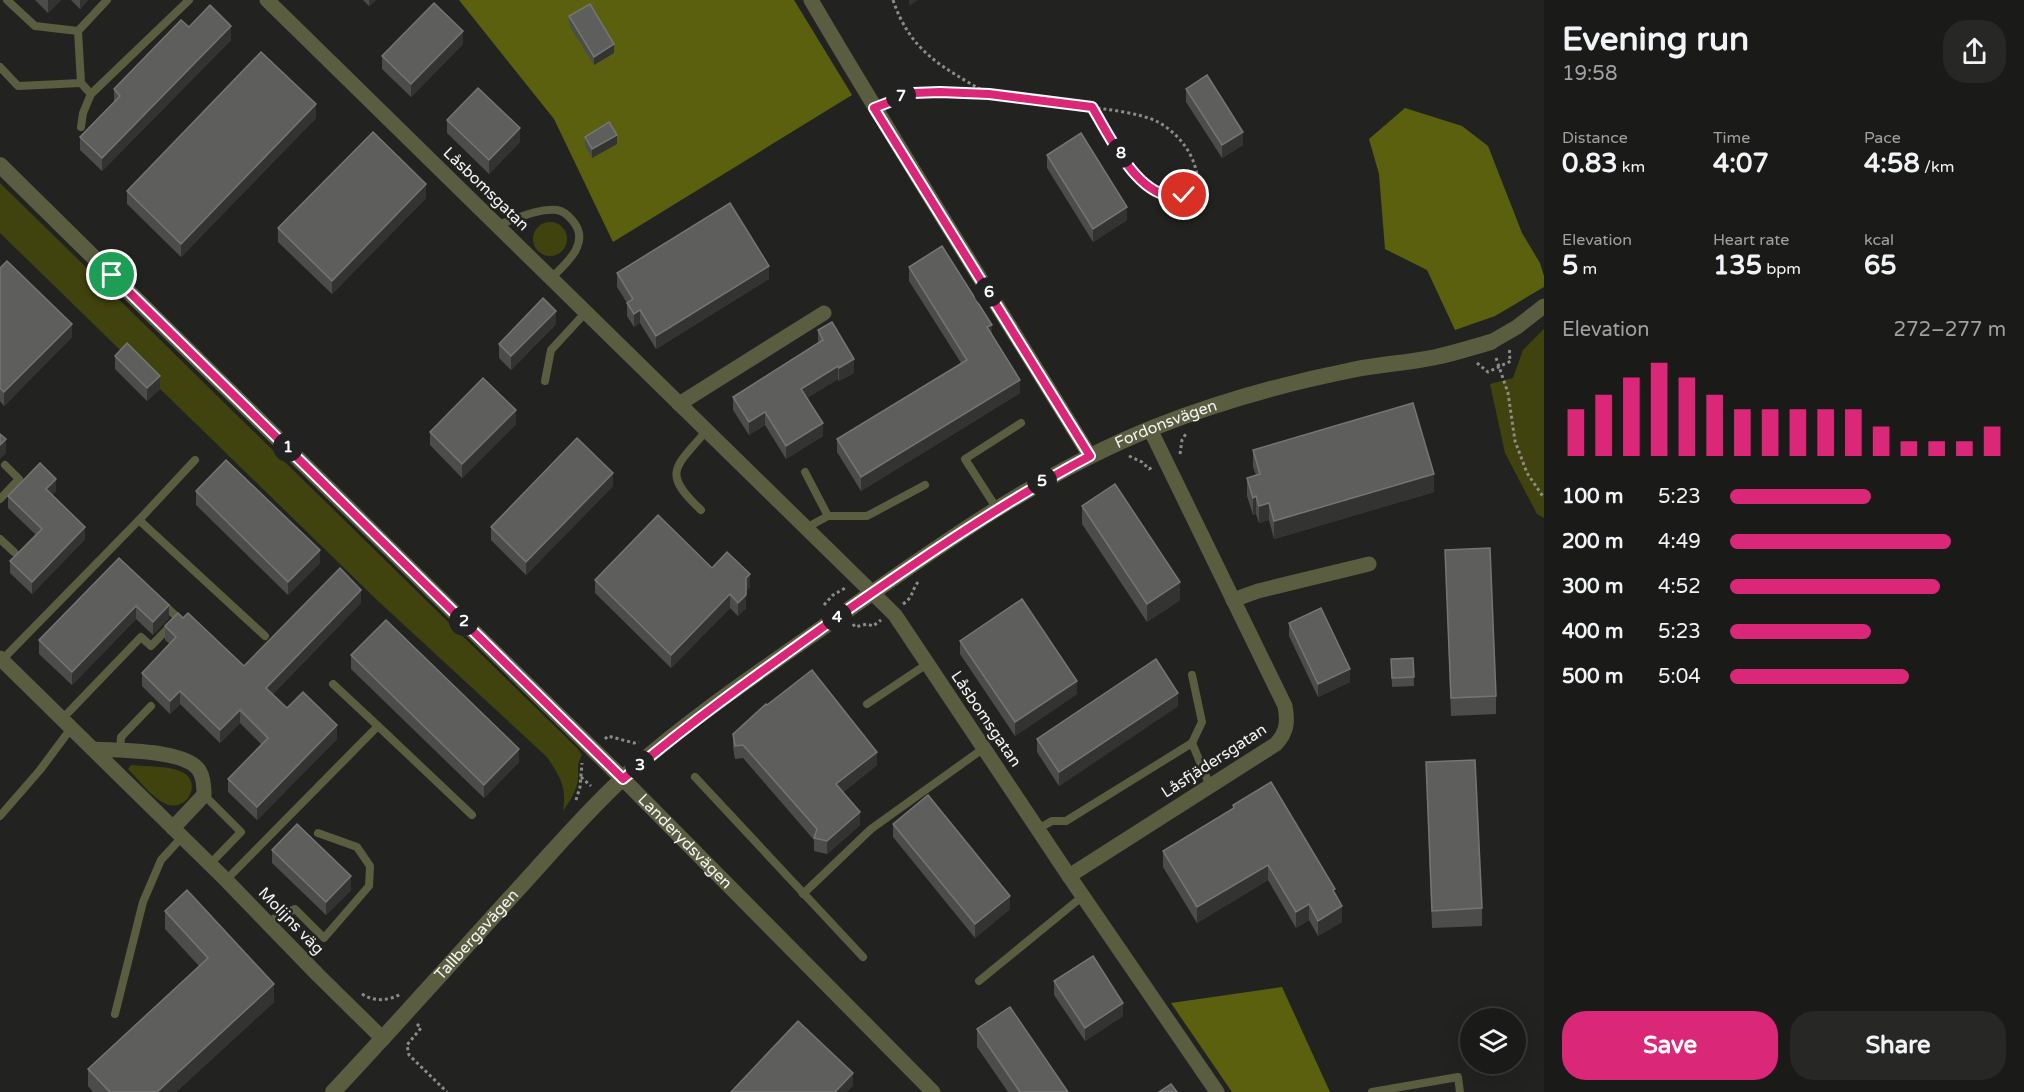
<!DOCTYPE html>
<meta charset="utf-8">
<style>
body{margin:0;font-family:"Varela Round",sans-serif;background:#272725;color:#f1f3f6;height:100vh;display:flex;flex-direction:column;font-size:22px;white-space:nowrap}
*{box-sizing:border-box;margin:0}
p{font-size:20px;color:#9fa1a2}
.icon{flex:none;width:33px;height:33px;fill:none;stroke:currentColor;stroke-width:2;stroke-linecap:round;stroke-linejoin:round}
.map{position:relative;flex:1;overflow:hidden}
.details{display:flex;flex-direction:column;background:#1a1a18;width:480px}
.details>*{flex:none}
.buttons{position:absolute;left:1460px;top:1008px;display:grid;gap:12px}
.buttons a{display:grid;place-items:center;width:66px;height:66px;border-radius:50%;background:#1a1a18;box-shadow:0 6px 24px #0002,0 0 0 2px #383837;font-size:30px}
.pin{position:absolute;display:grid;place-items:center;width:51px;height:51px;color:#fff;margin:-26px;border:3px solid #fff;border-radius:50%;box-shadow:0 2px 6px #0007}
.km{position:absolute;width:30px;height:30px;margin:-15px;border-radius:50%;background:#222;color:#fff;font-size:16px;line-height:30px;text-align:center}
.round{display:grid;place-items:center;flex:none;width:63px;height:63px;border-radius:24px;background:#272725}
.summary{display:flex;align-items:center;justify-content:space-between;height:102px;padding:0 18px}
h1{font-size:33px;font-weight:800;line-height:45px}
.figures{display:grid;grid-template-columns:repeat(3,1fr);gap:9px;height:102px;padding:6px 18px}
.figures div{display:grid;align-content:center}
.figures b{font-size:26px;font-weight:800}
.figures small{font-size:16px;font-weight:400}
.figures p{font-size:16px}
.chart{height:168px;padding:12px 18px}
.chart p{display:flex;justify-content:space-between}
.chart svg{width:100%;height:108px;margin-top:6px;stroke:#db2777;stroke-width:6}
.cta{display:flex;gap:12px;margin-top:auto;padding:12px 18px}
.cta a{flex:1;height:69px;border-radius:24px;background:#db2777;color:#fff;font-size:24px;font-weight:800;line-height:69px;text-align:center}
.cta a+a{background:#272725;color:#f1f3f6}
ul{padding:0 18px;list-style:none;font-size:20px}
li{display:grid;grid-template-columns:96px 72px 1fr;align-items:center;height:45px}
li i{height:15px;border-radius:8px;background:#db2777}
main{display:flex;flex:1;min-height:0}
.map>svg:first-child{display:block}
</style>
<main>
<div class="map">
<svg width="1544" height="1092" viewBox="0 0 1544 1092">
<rect width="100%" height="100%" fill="#222320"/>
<g fill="#40430e">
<path d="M0,183l577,565 5,7c-6,11 -3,12 -4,24 -1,11 -8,22 -15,32 4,-25 -3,-34 -16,-54l-170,-157 -377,-367z"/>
<circle cx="550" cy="239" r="17"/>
<polygon points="1544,329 1544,518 1537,514 1505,453 1490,384 1513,378 1523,350"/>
<path d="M131,765c15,2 37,0 51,7 21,10 5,41 -16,32 -14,-6 -27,-24 -38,-35z"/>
</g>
<g fill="#5b600e">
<polygon points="459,0 794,0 852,95 613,242 554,119"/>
<polygon points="1405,108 1462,126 1488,146 1522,233 1540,263 1544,276 1544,287 1495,316 1455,330 1427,270 1385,249 1379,174 1369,139"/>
<polygon points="1282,987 1330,1092 1232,1092 1171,1003"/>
</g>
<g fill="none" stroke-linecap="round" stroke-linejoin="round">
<g stroke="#8b8b89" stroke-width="3" stroke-dasharray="3 3" stroke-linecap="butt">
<path d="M893,0c18,53 49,66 93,93"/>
<path d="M890,101c7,-4 17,-8 25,-8 57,-5 116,6 172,14 19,2 54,6 71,15 18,10 33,27 38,48 2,6 -1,16 -5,21 -37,35 -85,-61 -99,-84"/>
<polyline points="1496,358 1508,393 1515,441 1527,473 1544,498"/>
<polyline points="1477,363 1488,372 1511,361 1509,355 1510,348"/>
<polyline points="1180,454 1182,440 1187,432"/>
<polyline points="1129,456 1142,462 1149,469 1153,467"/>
<path d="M903,604c11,-7 8,-14 16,-23"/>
<polyline points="824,605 833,595 847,587"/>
<polyline points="853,624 855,627 867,624 873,626 881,620"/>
<polyline points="605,739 608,736 634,743 639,742"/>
<polyline points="581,777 591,786"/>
<polyline points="576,800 580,787 582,763"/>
<path d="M362,994c12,8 26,7 39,0"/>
<polyline points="417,1024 421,1028 407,1045 409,1055 447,1092"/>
</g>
<g stroke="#5a5d40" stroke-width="8">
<polyline points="7,0 35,26 78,31"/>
<polyline points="0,67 18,86 81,83 78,31 107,0"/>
<polyline points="81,83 91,94 189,0"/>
<polyline points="81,127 83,113 91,94"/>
<path d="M497,225c19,-6 40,-17 60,-15 6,1 11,5 15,10 20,22 -6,44 -21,58"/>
<polyline points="545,381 551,350 586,312"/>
<polyline points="805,472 828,516"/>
<polyline points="0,499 19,479 5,465"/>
<polyline points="997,509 965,459 1021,423"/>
<path d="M701,510c-41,-38 -25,-43 6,-80"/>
<polyline points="139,520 195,460"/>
<polyline points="806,528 828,516 867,516 925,485"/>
<polyline points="0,539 14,552"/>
<polyline points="2,660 139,520 265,636"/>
<polyline points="867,704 927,664"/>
<polyline points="62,719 141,637 151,646 178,618 162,603"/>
<polyline points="378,726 472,815"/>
<polyline points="1192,743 1210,786"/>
<polyline points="120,751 121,737 151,706"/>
<polyline points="695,777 863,957"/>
<polyline points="204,795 241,832 210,864"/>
<polyline points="0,816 40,770 72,727"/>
<polyline points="1038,829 1052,821 1066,821 1192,743 1202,722 1192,675"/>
<polyline points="226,880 378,726 333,684"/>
<polyline points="803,894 871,829 984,748"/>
<polyline points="267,922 295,909 324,938 369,886 370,866 357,847 318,833"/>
<polyline points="979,981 1083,896"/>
<polyline points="115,1014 143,902 161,860 182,837"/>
<polyline points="1372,1092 1458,1077 1460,1092"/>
</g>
<g stroke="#5a5d40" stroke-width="15">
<polyline points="267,0 895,615 1069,876 1217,1092"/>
<path d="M811,0c90,154 186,304 279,456"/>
<polyline points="1491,342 1517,327 1544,306"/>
<polyline points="679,404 824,313"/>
<polyline points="1233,600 1258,591 1369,564"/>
<polyline points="0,658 226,880 318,975 383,1039"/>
<path d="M94,749c24,2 95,0 106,23 4,7 4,16 4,23l-31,33"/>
<path id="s1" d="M623,779l310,313"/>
<path d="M1069,876l207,-132c11,-12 12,-22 9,-38l-135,-277"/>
</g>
<g stroke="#5a5d40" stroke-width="16">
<polyline points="0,165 623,779"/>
<path id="s2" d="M333,1092c60,-64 118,-129 177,-194 37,-40 72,-82 112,-119 65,-59 139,-108 210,-158 101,-71 207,-148 323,-194 66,-26 127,-43 197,-57 28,-6 57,-7 84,-13 19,-4 37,-10 55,-15"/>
</g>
</g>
<g fill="#4c4d4a">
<polygon points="35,0 61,0 48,13"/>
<polygon points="71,0 88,0 80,9"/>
<polygon points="363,0 376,0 369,6"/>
<polygon points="569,16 614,53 594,65 569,25"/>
<polygon points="189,27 231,40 102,171 80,150 80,137 114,102 114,89"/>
<polygon points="463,44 411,97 382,69 382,56"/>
<polygon points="1186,89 1243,145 1222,158 1186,102"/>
<polygon points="316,118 181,257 127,204 127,191"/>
<polygon points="447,120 520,142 489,174 447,133"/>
<polygon points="585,137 617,144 592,158 585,146"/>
<polygon points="1047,155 1127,220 1093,242 1047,168"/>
<polygon points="426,198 332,294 278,242 278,228"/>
<polygon points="909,267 992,334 1020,393 861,491 837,452 837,439 961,363 909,281"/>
<polygon points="0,268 72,337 4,406 0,401"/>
<polygon points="617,273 769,279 656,349 640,323 634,327 627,316 627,303 617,287"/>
<polygon points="556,324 511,370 499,358 499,344"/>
<polygon points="818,330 854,373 839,381 838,379 807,398 823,436 786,459 765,425 749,435 733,410 733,397 818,344"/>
<polygon points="115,356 160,389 147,401 115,369"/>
<polygon points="516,424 462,478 430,445 430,432"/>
<polygon points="1253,450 1434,492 1274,539 1269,520 1259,523 1256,514 1253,515 1247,496 1247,478 1256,475 1253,467"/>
<polygon points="613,486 526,575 491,540 491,527"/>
<polygon points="56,491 52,495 85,539 32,594 10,573 10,561 36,535 8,508 8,496"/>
<polygon points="196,491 320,563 288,595 196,505"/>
<polygon points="1082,506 1180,600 1147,622 1082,524"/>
<polygon points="1445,550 1496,696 1496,714 1451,716"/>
<polygon points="119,558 169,618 153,635 136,619 72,685 39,654 39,640"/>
<polygon points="712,568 750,587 746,591 746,608 738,616 730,608 671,668 595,593 595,580"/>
<polygon points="361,603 273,694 287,708 337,739 257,820 228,792 228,779 261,744 240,723 220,743 180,704 170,714 142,686 142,673 170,644 165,640 165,626 183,618 244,666"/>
<polygon points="1289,623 1350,682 1318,697 1289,636"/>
<polygon points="960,641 1077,694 1015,736 960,654"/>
<polygon points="351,655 519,762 484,798 351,669"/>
<polygon points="1413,658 1414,686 1392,687 1391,659"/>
<polygon points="1178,706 1059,786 1037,752 1037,739"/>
<polygon points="733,734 877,765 843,792 860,825 827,854 814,851 814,840 743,758 735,759 733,747"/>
<polygon points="1426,762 1482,908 1482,926 1432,928"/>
<polygon points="1233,805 1335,893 1342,922 1318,936 1309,920 1296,928 1268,880 1197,923 1163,867 1163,851 1233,809"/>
<polygon points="893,824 1010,909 975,938 893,837"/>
<polygon points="272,850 351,890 326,915 272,863"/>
<polygon points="165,911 274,1002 176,1092 93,1092 88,1086 88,1069 199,966 165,929"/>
<polygon points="1054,981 1123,1016 1085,1041 1054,995"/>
<polygon points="977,1029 1068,1092 1008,1092 977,1047"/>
</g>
<g fill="#333431">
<polygon points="48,0 61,0 48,13"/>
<polygon points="80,0 88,0 80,9"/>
<polygon points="369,0 376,0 369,6"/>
<polygon points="909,0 918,0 909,6"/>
<polygon points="231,26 231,40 102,171 102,158"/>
<polygon points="463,31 463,44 411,97 411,84"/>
<polygon points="614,44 614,53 594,65 594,57"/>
<polygon points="316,104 316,118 181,257 181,244"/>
<polygon points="520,128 520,142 489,174 489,160"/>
<polygon points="1243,132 1243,145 1222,158 1222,145"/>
<polygon points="617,135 617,144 592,158 592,149"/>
<polygon points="426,184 426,198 332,294 332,281"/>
<polygon points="1127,207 1127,220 1093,242 1093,229"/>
<polygon points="769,266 769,279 656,349 656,336"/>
<polygon points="640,310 640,323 634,327 634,314"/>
<polygon points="556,311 556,324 511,370 511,356"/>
<polygon points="72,324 72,337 4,406 4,392"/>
<polygon points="992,325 992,338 987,327"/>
<polygon points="854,359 854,373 839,381 839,368"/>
<polygon points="838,366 838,379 801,402 801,389"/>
<polygon points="160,376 160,389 147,401 147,388"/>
<polygon points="1020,380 1020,393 861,491 861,477"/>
<polygon points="516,410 516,424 462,478 462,464"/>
<polygon points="765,412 765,425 749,435 749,422"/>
<polygon points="823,423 823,436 786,459 786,446"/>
<polygon points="6,439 6,453 0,459 0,445"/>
<polygon points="613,473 613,486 526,575 526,562"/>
<polygon points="1434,474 1434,492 1274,539 1274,521"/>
<polygon points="56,479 56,491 46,502 46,489"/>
<polygon points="1256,496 1256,514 1253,515 1253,498"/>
<polygon points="1269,503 1269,520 1259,523 1259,506"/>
<polygon points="85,527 85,539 32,594 32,582"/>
<polygon points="320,550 320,563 288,595 288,582"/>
<polygon points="750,574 750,587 746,591 746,578"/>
<polygon points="1180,582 1180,600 1147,622 1147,604"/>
<polygon points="361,590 361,603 266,701 266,688"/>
<polygon points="730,594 730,608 671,668 671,655"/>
<polygon points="746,595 746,608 738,616 738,603"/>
<polygon points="169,605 169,618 153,635 153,622"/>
<polygon points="136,606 136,619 72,685 72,672"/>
<polygon points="1350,669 1350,682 1318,697 1318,684"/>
<polygon points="1077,681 1077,694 1015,736 1015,722"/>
<polygon points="180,691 180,704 170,714 170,701"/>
<polygon points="1178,693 1178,706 1059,786 1059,772"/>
<polygon points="240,710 240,723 220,743 220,730"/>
<polygon points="337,725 337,739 257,820 257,807"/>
<polygon points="519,749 519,762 484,798 484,785"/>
<polygon points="877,752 877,765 836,797 836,784"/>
<polygon points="860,812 860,825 827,854 827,841"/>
<polygon points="1268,865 1268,880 1197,923 1197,907"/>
<polygon points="351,876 351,890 326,915 326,902"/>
<polygon points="1010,896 1010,909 975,938 975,924"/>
<polygon points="1309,904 1309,920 1296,928 1296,912"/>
<polygon points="1342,906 1342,922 1318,936 1318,921"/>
<polygon points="274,984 274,1002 176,1092 157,1092"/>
<polygon points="1123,1003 1123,1016 1085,1041 1085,1028"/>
<polygon points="853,1073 853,1086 847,1092 835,1092"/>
</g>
<g fill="#5e5e5c" stroke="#757673" stroke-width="1.5">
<polygon points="434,3 463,31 411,84 382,56"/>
<polygon points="590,4 614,44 594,57 569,16"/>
<polygon points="210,5 231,26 102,158 80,137 120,96 114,89 181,20 189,27"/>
<polygon points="261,52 316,104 181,244 127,191"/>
<polygon points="1207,75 1243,132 1222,145 1186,89"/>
<polygon points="478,88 520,128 489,160 447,120"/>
<polygon points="609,122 617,135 592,149 585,137"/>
<polygon points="373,132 426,184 332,281 278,228"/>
<polygon points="1081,133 1127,207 1093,229 1047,155"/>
<polygon points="730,203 769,266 656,336 640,310 634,314 627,303 633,299 617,273"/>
<polygon points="942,246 992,325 987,327 1020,380 861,477 837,439 967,360 909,267"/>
<polygon points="7,261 72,324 4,392 0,388 0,268"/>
<polygon points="543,298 556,311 511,356 499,344"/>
<polygon points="832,322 854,359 839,368 838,366 801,389 823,423 786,446 765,412 749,422 733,397 823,340 818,330"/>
<polygon points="127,343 160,376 147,388 115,356"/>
<polygon points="483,378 516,410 462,464 430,432"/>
<polygon points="1413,403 1434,474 1274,521 1269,503 1259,506 1256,496 1253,498 1247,478 1260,474 1253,450"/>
<polygon points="0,434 6,439 0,445"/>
<polygon points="577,438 613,473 526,562 491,527"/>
<polygon points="226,460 320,550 288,582 196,491"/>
<polygon points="40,463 56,479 46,489 85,527 32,582 10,561 42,529 8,496"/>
<polygon points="1115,484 1180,582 1147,604 1082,506"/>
<polygon points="658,515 712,568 727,552 750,574 746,578 746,595 738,603 730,594 671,655 595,580"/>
<polygon points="1490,548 1496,696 1451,698 1445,550"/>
<polygon points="119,558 169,605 153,622 136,606 72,672 39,640"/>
<polygon points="340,568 361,590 266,688 287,708 303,692 337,725 257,807 228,779 268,738 240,710 220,730 180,691 170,701 142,673 176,637 165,626 178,613 183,618 188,613 244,666"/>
<polygon points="1022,599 1077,681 1015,722 960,641"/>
<polygon points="1321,608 1350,669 1318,684 1289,623"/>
<polygon points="386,620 519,749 484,785 351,655"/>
<polygon points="1413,658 1414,677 1392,678 1391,659"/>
<polygon points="1156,659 1178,693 1059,772 1037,739"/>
<polygon points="812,670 877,752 836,784 860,812 827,841 814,838 817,829 743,745 735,746 733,734 766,704 767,705"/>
<polygon points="1475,760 1482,908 1432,911 1426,762"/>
<polygon points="1271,782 1335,889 1333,890 1342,906 1318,921 1309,904 1296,912 1268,865 1197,907 1163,851 1234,808 1233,805"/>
<polygon points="928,795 1010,896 975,924 893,824"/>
<polygon points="297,824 351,876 326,902 272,850"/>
<polygon points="187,890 274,984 157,1092 110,1092 88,1069 208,958 165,911"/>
<polygon points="1093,956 1123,1003 1085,1028 1054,981"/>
<polygon points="1010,1007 1068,1092 1020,1092 977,1029"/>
<polygon points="798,1021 853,1073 835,1092 731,1092"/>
<polygon points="1171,1084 1177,1092 1159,1092"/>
</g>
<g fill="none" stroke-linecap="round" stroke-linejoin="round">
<g stroke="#fff" stroke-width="12">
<path id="route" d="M112,275l511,504c67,-57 139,-108 210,-159 83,-58 167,-116 257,-164l-216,-348 39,-15 27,-1 49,2 103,13c19,31 49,99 92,88"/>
</g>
<use href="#route" stroke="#db2777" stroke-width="8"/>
</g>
<g text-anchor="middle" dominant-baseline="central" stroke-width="5" stroke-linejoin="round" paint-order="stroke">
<g font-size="16" fill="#f3f3f1" stroke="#222320">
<text transform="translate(486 189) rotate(44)">Låsbomsgatan</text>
<text stroke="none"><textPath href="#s2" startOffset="1078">Fordonsvägen</textPath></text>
<text transform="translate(986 719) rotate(56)">Låsbomsgatan</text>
<text transform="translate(1214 761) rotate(-33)">Låsfjädersgatan</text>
<text stroke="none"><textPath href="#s1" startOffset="88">Landerydsvägen</textPath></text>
<text transform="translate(291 921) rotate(46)">Molijns väg</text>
<text stroke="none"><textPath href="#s2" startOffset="213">Tallbergavägen</textPath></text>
</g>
</g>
</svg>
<div class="buttons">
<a><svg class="icon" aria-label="layers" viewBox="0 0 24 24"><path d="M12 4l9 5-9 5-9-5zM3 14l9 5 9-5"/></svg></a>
</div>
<div class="pin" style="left:112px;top:275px;background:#1e9e55"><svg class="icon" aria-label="arrive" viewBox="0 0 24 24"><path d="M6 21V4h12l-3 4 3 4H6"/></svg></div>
<div class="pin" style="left:1184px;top:195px;background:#d93025"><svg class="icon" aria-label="check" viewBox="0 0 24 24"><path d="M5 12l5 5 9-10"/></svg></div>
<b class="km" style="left:288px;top:447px">1</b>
<b class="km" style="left:464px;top:621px">2</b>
<b class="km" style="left:640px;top:765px">3</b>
<b class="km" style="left:837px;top:617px">4</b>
<b class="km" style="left:1042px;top:481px">5</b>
<b class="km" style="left:989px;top:292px">6</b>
<b class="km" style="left:901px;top:96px">7</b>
<b class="km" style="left:1121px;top:153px">8</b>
</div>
<section class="details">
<div class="summary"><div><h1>Evening run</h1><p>19:58</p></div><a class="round"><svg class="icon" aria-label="share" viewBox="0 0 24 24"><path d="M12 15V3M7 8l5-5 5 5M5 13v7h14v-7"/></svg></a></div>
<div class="figures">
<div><p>Distance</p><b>0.83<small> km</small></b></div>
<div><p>Time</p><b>4:07</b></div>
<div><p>Pace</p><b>4:58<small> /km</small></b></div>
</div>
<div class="figures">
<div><p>Elevation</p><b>5<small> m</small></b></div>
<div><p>Heart rate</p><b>135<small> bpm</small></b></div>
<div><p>kcal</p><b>65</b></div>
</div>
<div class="chart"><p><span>Elevation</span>272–277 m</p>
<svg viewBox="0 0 160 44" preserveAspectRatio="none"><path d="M5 44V25M15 44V19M25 44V12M35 44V6M45 44V12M55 44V19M65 44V25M75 44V25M85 44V25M95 44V25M105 44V25M115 44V32M125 44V38M135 44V38M145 44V38M155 44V32"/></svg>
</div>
<ul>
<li><b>100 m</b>5:23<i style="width:51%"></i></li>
<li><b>200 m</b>4:49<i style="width:80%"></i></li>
<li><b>300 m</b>4:52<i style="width:76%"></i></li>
<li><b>400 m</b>5:23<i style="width:51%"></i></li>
<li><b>500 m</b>5:04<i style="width:65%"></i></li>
</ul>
<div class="cta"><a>Save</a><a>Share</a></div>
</section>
</main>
